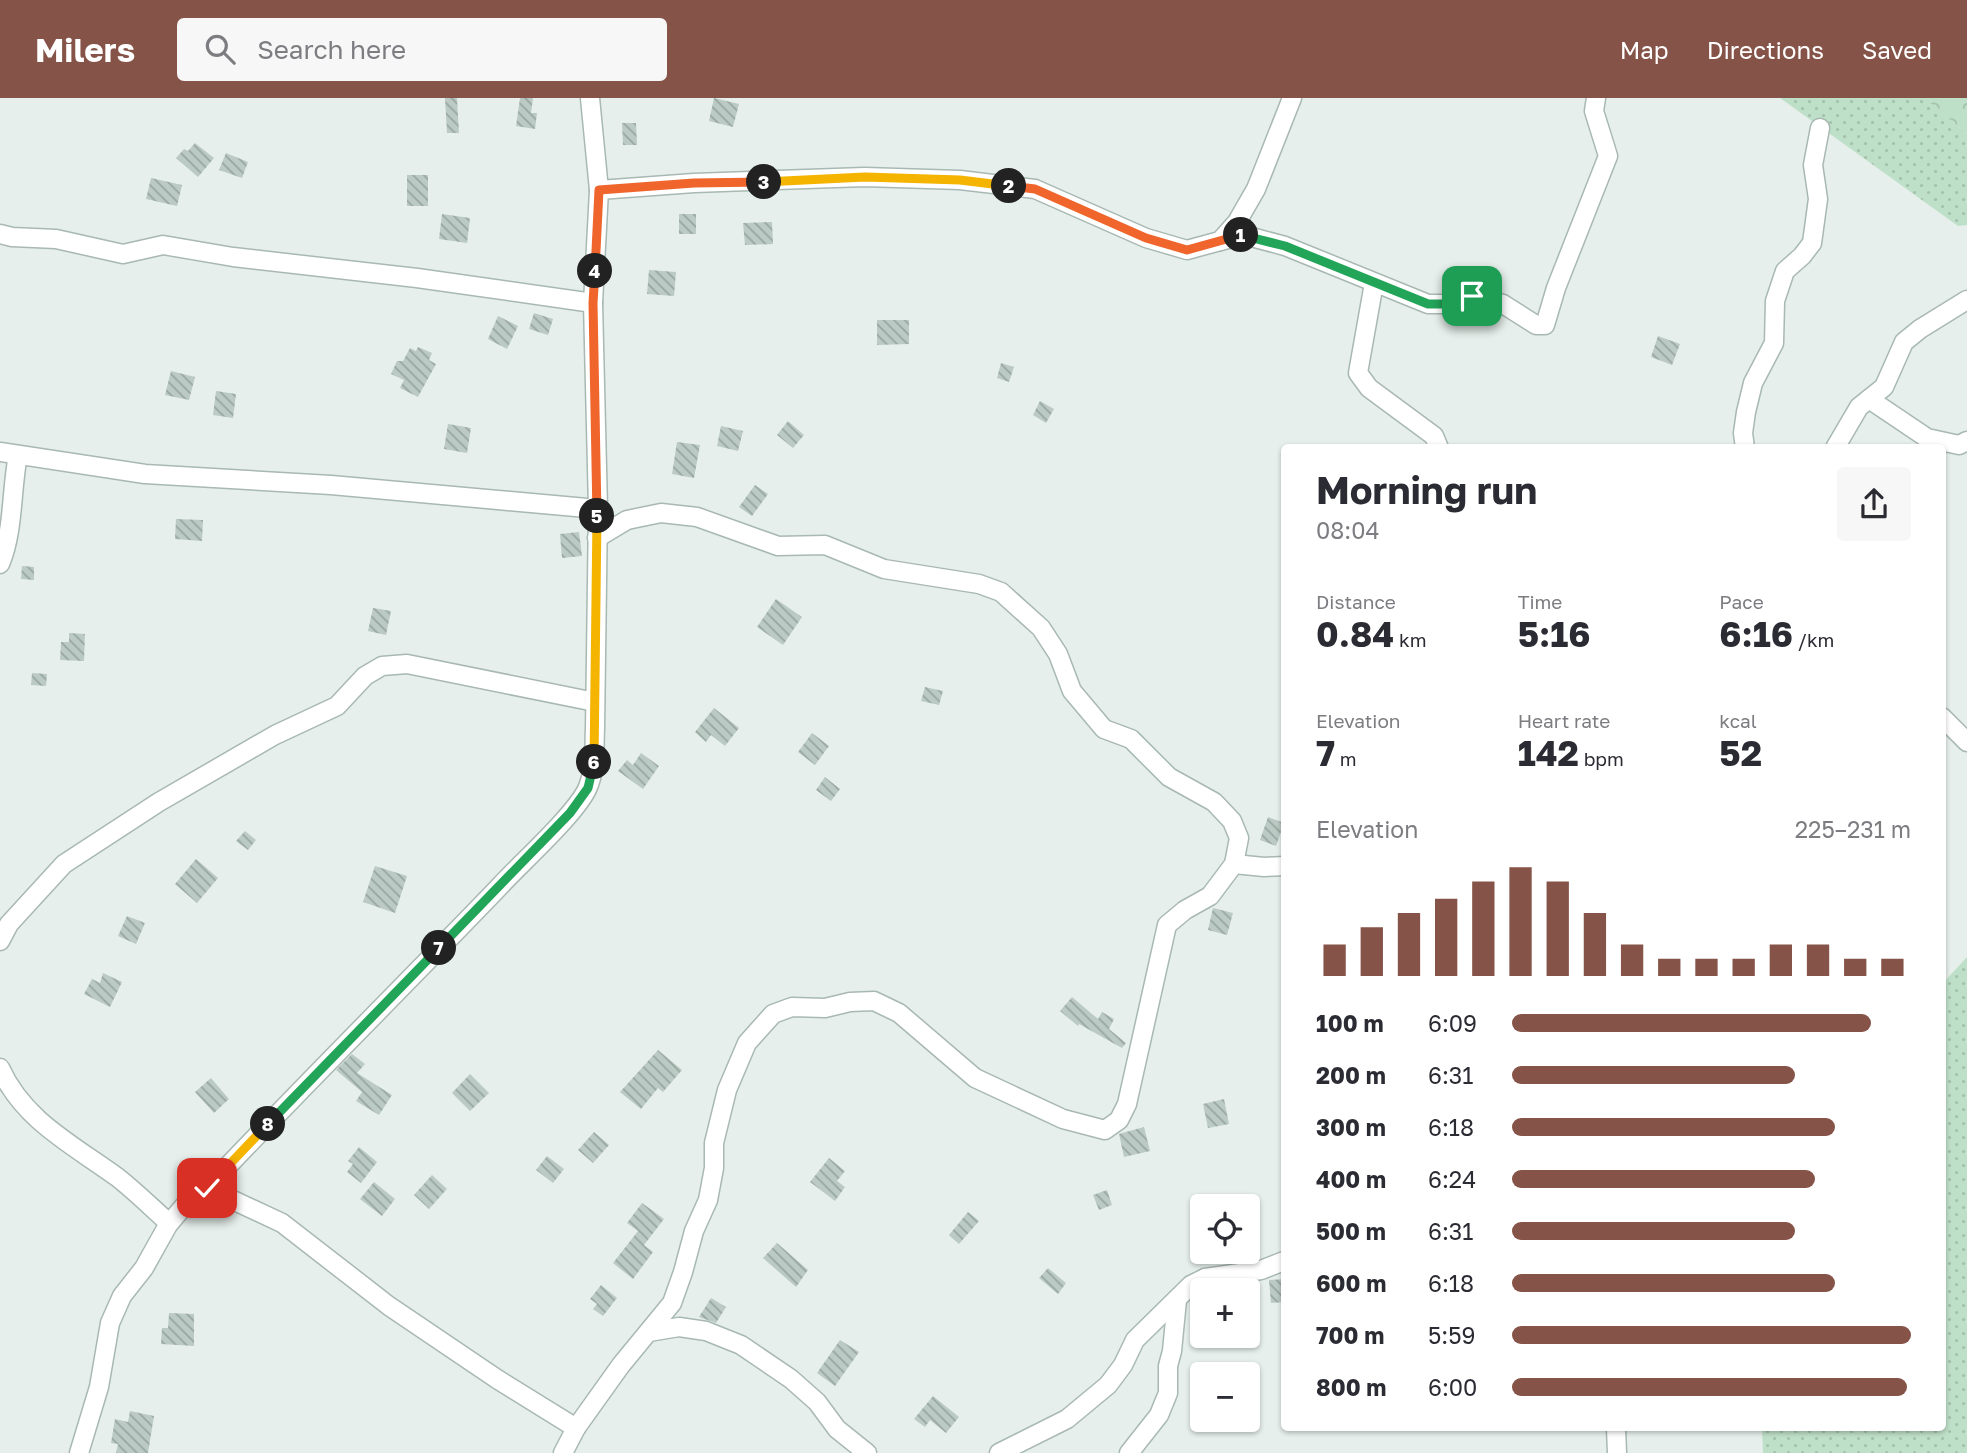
<!DOCTYPE html>
<meta charset="utf-8">
<style>
body{margin:0;font-family:"Golos Text",sans-serif;background:#f7f7f7;color:#2b2b33;height:100vh;display:flex;flex-direction:column;font-size:26px;white-space:nowrap}
*{box-sizing:border-box;margin:0}
p{font-size:23px;color:#7c7c81}
.icon{flex:none;width:38px;height:38px;fill:none;stroke:currentColor;stroke-width:2;stroke-linecap:round;stroke-linejoin:round}
.map{position:relative;flex:1;overflow:hidden}
.panel{position:absolute;left:1281px;top:346px;width:665px;height:987px;display:flex;flex-direction:column;background:#fff;border-radius:7px;box-shadow:0 2px 5px #0004}
.panel>*{flex:none}
.controls{position:absolute;left:1190px;top:1096px;display:grid;gap:14px}
.controls a{display:grid;place-items:center;width:70px;height:70px;border-radius:7px;background:#fff;box-shadow:0 2px 5px #0004;font-size:35px}
.pin{position:absolute;display:grid;place-items:center;width:60px;height:60px;color:#fff;margin:-30px;border-radius:14px;box-shadow:0 4px 10px #0006}
.km{position:absolute;width:35px;height:35px;margin:-18px;border-radius:50%;background:#222;color:#fff;font-size:19px;line-height:35px;text-align:center}
.round{display:grid;place-items:center;flex:none;width:74px;height:74px;border-radius:7px;background:#f7f7f7}
.head{display:flex;align-items:center;justify-content:space-between;height:119px;padding:0 35px}
h1{font-size:38px;font-weight:700;line-height:52px}
.figures{display:grid;grid-template-columns:repeat(3,1fr);gap:10px;height:119px;padding:7px 35px}
.figures div{display:grid;align-content:center}
.figures b{font-size:35px;font-weight:700}
.figures small{font-size:19px;font-weight:400}
.figures p{font-size:19px}
.chart{height:196px;padding:14px 35px}
.chart p{display:flex;justify-content:space-between}
.chart svg{width:100%;height:126px;margin-top:7px;stroke:#855347;stroke-width:6}
ul{padding:0 35px;list-style:none;font-size:23px}
li{display:grid;grid-template-columns:112px 84px 1fr;align-items:center;height:52px}
li i{height:18px;border-radius:9px;background:#855347}
header{display:flex;align-items:center;gap:42px;box-sizing:border-box;height:98px;padding:0 35px;background:#855347;color:#fff}
header strong{font-size:33px}
nav{display:flex;gap:38px;margin-inline-start:auto;font-size:24px}
.search{width:490px;height:63px;background:#f7f7f7;display:flex;align-items:center;gap:18px;box-sizing:border-box;padding:0 24px;border-radius:7px;color:#7c7c81;font-size:26px}
.map>svg:first-child{display:block}
</style>
<header>
<strong>Milers</strong>
<div class="search"><svg class="icon" aria-label="search" viewBox="0 0 24 24"><circle cx="10" cy="10" r="6"/><path d="M15 15l6 6"/></svg>Search here</div>
<nav><a>Map</a><a>Directions</a><a>Saved</a></nav>
</header>
<div class="map">
<svg width="1967" height="1355" viewBox="0 0 1967 1355">
<defs>
<pattern id="grass-dots" width="8" height="8" patternUnits="userSpaceOnUse" patternTransform="scale(1.75)"><rect width="8" height="8" fill="#bfe0c8"/><path d="M2 2h.1M6 6h.1" fill="none" stroke="#a4c1ad" stroke-width="1.8" stroke-linecap="round"/></pattern>
<pattern id="forest-crowns" width="20" height="18" patternUnits="userSpaceOnUse" patternTransform="scale(1.75)"><rect width="20" height="18" fill="#bfe0c8"/><path d="M2 6a3 3 0 1 1 6 0M12 15a3 3 0 1 1 6 0" fill="none" stroke="#a4c1ad"/></pattern>
<pattern id="building-back-hatch" width="6" height="6" patternUnits="userSpaceOnUse" patternTransform="scale(1.75)"><rect width="6" height="6" fill="#bbcac4"/><path d="M-1 5l2 2M0 0l6 6M5-1l2 2" fill="none" stroke="#98a6a0"/></pattern>
</defs>
<rect width="100%" height="100%" fill="#e6efeb"/>
<g fill="url(#grass-dots)">
<polygon points="1780,0 1926,0 1967,36 1967,127 1958,128"/>
<polygon points="1967,859 1967,1355 1763,1355 1762,1330 1942,1330 1943,885"/>
</g>
<polygon fill="url(#forest-crowns)" points="1926,0 1967,0 1967,36 1927,2"/>
<g fill="url(#building-back-hatch)">
<polygon points="445,0 457,0 459,35 447,35"/>
<polygon points="520,0 533,0 531,15 537,15 535,31 516,28"/>
<polygon points="714,0 739,6 733,29 709,23"/>
<polygon points="622,25 636,25 637,47 623,47"/>
<polygon points="195,45 214,60 198,79 176,60 184,51 188,53"/>
<polygon points="226,55 248,64 242,80 219,72"/>
<rect x="407" y="77" width="21" height="31"/>
<polygon points="151,80 182,87 177,108 146,101"/>
<polygon points="442,116 470,120 467,145 439,141"/>
<rect x="679" y="116" width="17" height="20"/>
<polygon points="772,124 773,146 745,147 743,125"/>
<polygon points="649,172 676,174 674,198 647,196"/>
<polygon points="534,215 553,221 548,237 529,231"/>
<polygon points="498,218 518,228 507,251 488,241"/>
<polygon points="877,222 909,222 909,246 877,247"/>
<polygon points="1658,238 1680,246 1672,267 1651,259"/>
<polygon points="418,249 432,255 429,262 436,266 418,299 400,290 404,282 391,276 397,263 403,263 410,250 416,253"/>
<polygon points="1001,265 1014,269 1009,284 997,280"/>
<polygon points="171,273 195,279 189,302 165,297"/>
<polygon points="216,293 236,296 233,320 213,317"/>
<polygon points="1040,303 1054,311 1046,325 1033,317"/>
<polygon points="788,323 804,337 793,350 777,337"/>
<polygon points="448,326 471,330 467,355 444,351"/>
<polygon points="721,328 743,333 738,353 717,348"/>
<polygon points="677,344 700,347 694,380 672,376"/>
<polygon points="755,387 768,396 752,418 739,409"/>
<polygon points="176,421 203,422 202,443 175,441"/>
<polygon points="579,434 582,458 562,460 560,436"/>
<polygon points="22,468 34,469 34,482 21,481"/>
<polygon points="776,501 802,519 783,547 757,529"/>
<polygon points="373,510 391,513 386,537 368,533"/>
<polygon points="69,535 85,536 84,563 60,562 61,544 69,544"/>
<polygon points="32,575 47,576 46,588 31,587"/>
<polygon points="925,589 943,593 939,607 921,603"/>
<polygon points="714,610 739,630 725,648 711,637 706,644 695,634"/>
<polygon points="812,635 829,648 815,667 798,654"/>
<polygon points="641,655 659,668 643,691 618,673 627,662 633,667"/>
<polygon points="825,679 840,691 831,703 816,692"/>
<polygon points="1268,719 1284,725 1276,748 1260,742"/>
<polygon points="245,733 256,742 248,752 236,743"/>
<polygon points="196,761 218,780 197,805 175,786"/>
<polygon points="375,768 407,778 395,815 363,804"/>
<polygon points="1213,810 1233,815 1227,837 1208,832"/>
<polygon points="127,818 145,825 136,846 118,838"/>
<polygon points="103,875 122,884 110,909 84,896 92,881 100,885"/>
<polygon points="1072,899 1098,921 1102,914 1114,921 1109,931 1126,945 1122,950 1079,926 1078,928 1060,913"/>
<polygon points="658,952 682,972 663,994 658,990 641,1011 620,994"/>
<polygon points="352,956 365,966 357,975 392,997 379,1017 356,1003 362,994 336,972"/>
<polygon points="470,976 489,995 470,1013 452,995"/>
<polygon points="211,980 229,1001 214,1015 195,994"/>
<polygon points="1224,1001 1229,1026 1208,1030 1203,1006"/>
<polygon points="1144,1029 1150,1053 1124,1059 1119,1036"/>
<polygon points="594,1034 609,1047 593,1065 578,1052"/>
<polygon points="359,1049 377,1064 361,1085 347,1074 353,1066 348,1063"/>
<polygon points="547,1058 564,1071 553,1085 536,1072"/>
<polygon points="829,1060 845,1073 837,1083 845,1089 835,1103 810,1084"/>
<polygon points="432,1077 447,1091 429,1111 414,1097"/>
<polygon points="374,1084 395,1101 382,1118 360,1101"/>
<polygon points="1107,1092 1112,1107 1099,1112 1093,1097"/>
<polygon points="642,1105 664,1121 644,1147 653,1154 633,1181 613,1165 638,1133 627,1125"/>
<polygon points="968,1114 979,1123 959,1146 949,1137"/>
<polygon points="777,1145 808,1172 796,1189 763,1160"/>
<polygon points="1048,1170 1066,1185 1058,1196 1039,1180"/>
<polygon points="1284,1181 1284,1204 1271,1205 1269,1182"/>
<polygon points="601,1187 617,1200 603,1218 593,1211 597,1206 590,1201"/>
<polygon points="711,1200 726,1209 716,1225 699,1219"/>
<polygon points="169,1215 194,1216 194,1248 161,1246 162,1230 168,1230"/>
<polygon points="840,1242 859,1254 835,1288 817,1275"/>
<polygon points="933,1298 959,1319 946,1335 930,1322 925,1329 914,1321"/>
<polygon points="130,1313 154,1318 148,1355 116,1355 118,1346 111,1345 115,1321 128,1324"/>
</g>
<g fill="none" stroke-linecap="round" stroke-linejoin="round">
<g stroke="#a8b8b2" stroke-width="21">
<g id="minor">
<polyline points="599,92 694,85 865,79 960,82 1035,91 1146,140 1187,152 1220,143 1237,124 1256,91 1292,0"/>
<polyline points="0,136 12,139 56,141 123,156 163,147 233,159 417,180 593,205"/>
<polyline points="1220,143 1244,137 1285,148 1428,206 1449,206 1460,200 1472,198 1503,206 1536,227 1545,227 1556,190 1608,58 1594,13 1596,0"/>
<polyline points="1374,185 1358,275 1369,290 1434,338 1439,350"/>
<polyline points="1869,301 1927,340 1959,347 1967,343"/>
<polyline points="1745,350 1743,335 1746,314 1753,285 1774,245 1775,203 1785,173 1802,158 1812,145 1818,101 1813,67 1820,30"/>
<polyline points="1835,350 1859,309 1884,289 1904,244 1920,231 1967,202"/>
<polyline points="0,354 145,376 331,387 598,411"/>
<path d="M0,466c14,-33 11,-74 18,-109"/>
<polyline points="1942,619 1967,644"/>
<polyline points="1234,766 1264,769 1284,768"/>
<polyline points="0,843 9,826 64,766 159,704 275,637 337,608 365,578 382,568 407,566 595,604"/>
<path d="M0,970c23,52 73,77 117,109 18,14 35,31 52,46"/>
<polyline points="207,1090 282,1125 389,1208 497,1281 576,1330"/>
<polyline points="649,1234 679,1229 706,1233 741,1247 791,1281 817,1304 837,1331 867,1355"/>
<polyline points="1616,1330 1617,1355"/>
<path d="M79,1355l20,-66 11,-64 12,-27 22,-28 24,-43 16,-19 23,-18c96,-102 196,-201 293,-302 21,-23 78,-74 88,-99 8,-19 6,-39 7,-58l3,-220 -5,-206 6,-113 -9,-92"/>
<polyline points="563,1355 576,1330 621,1267 672,1205 683,1174 694,1133 708,1102 714,1070 714,1045 727,992 747,945 773,916 792,909 825,910 850,904 874,903 899,915 975,980 1063,1021 1105,1032 1119,1022 1127,1006 1167,827 1185,812 1210,798 1234,766 1239,740 1232,723 1214,704 1169,679 1131,641 1104,631 1072,593 1058,556 1041,530 1001,494 979,486 884,471 825,447 778,448 697,419 661,415 627,422 597,440"/>
<polyline points="999,1355 1067,1321 1108,1287 1123,1267 1135,1242 1191,1187 1205,1180 1261,1172 1284,1163"/>
<polyline points="1129,1355 1159,1317 1168,1295 1168,1268 1172,1253 1177,1202"/>
</g>
</g>
<use href="#minor" stroke="#fff" stroke-width="18"/>
</g>
<g fill="none" stroke-linecap="round" stroke-linejoin="round">
<g stroke="#fff" stroke-width="14">
<polyline id="split-1" points="1241,137 1285,148 1428,206 1449,206 1460,200 1472,198"/>
</g>
<g stroke="#fff" stroke-width="14">
<polyline id="split-2" points="1009,88 1035,91 1146,140 1187,152 1241,137"/>
</g>
<g stroke="#fff" stroke-width="14">
<polyline id="split-3" points="764,84 865,79 960,82 1009,88"/>
</g>
<g stroke="#fff" stroke-width="14">
<polyline id="split-4" points="595,173 599,92 694,85 764,84"/>
</g>
<g stroke="#fff" stroke-width="14">
<polyline id="split-5" points="595,173 593,205 597,418"/>
</g>
<g stroke="#fff" stroke-width="14">
<polyline id="split-6" points="594,664 597,418"/>
</g>
<g stroke="#fff" stroke-width="14">
<polyline id="split-7" points="439,850 570,715 588,690 594,664"/>
</g>
<g stroke="#fff" stroke-width="14">
<polyline id="split-8" points="268,1026 439,850"/>
</g>
<g stroke="#fff" stroke-width="14">
<polyline id="split-9" points="207,1090 268,1026"/>
</g>
<use href="#split-1" stroke="#22a559" stroke-width="9"/>
<use href="#split-2" stroke="#f0652b" stroke-width="9"/>
<use href="#split-3" stroke="#f5b400" stroke-width="9"/>
<use href="#split-4" stroke="#f0652b" stroke-width="9"/>
<use href="#split-5" stroke="#f0652b" stroke-width="9"/>
<use href="#split-6" stroke="#f5b400" stroke-width="9"/>
<use href="#split-7" stroke="#22a559" stroke-width="9"/>
<use href="#split-8" stroke="#22a559" stroke-width="9"/>
<use href="#split-9" stroke="#f5b400" stroke-width="9"/>
</g>
</svg>
<div class="controls">
<a><svg class="icon" aria-label="locate" viewBox="0 0 24 24"><circle cx="12" cy="12" r="6"/><path d="M12 2v4M12 18v4M2 12h4M18 12h4"/></svg></a>
<a>+</a>
<a>−</a>
</div>
<div class="pin" style="left:1472px;top:198px;background:#1e9e55"><svg class="icon" aria-label="arrive" viewBox="0 0 24 24"><path d="M6 21V4h12l-3 4 3 4H6"/></svg></div>
<div class="pin" style="left:207px;top:1090px;background:#d93025"><svg class="icon" aria-label="check" viewBox="0 0 24 24"><path d="M5 12l5 5 9-10"/></svg></div>
<b class="km" style="left:1241px;top:137px">1</b>
<b class="km" style="left:1009px;top:88px">2</b>
<b class="km" style="left:764px;top:84px">3</b>
<b class="km" style="left:595px;top:173px">4</b>
<b class="km" style="left:597px;top:418px">5</b>
<b class="km" style="left:594px;top:664px">6</b>
<b class="km" style="left:439px;top:850px">7</b>
<b class="km" style="left:268px;top:1026px">8</b>
<section class="panel">
<div class="head"><div><h1>Morning run</h1><p>08:04</p></div><a class="round"><svg class="icon" aria-label="share" viewBox="0 0 24 24"><path d="M12 15V3M7 8l5-5 5 5M5 13v7h14v-7"/></svg></a></div>
<div class="figures">
<div><p>Distance</p><b>0.84<small> km</small></b></div>
<div><p>Time</p><b>5:16</b></div>
<div><p>Pace</p><b>6:16<small> /km</small></b></div>
</div>
<div class="figures">
<div><p>Elevation</p><b>7<small> m</small></b></div>
<div><p>Heart rate</p><b>142<small> bpm</small></b></div>
<div><p>kcal</p><b>52</b></div>
</div>
<div class="chart"><p><span>Elevation</span>225–231 m</p>
<svg viewBox="0 0 160 44" preserveAspectRatio="none"><path d="M5 44V33M15 44V27M25 44V22M35 44V17M45 44V11M55 44V6M65 44V11M75 44V22M85 44V33M95 44V38M105 44V38M115 44V38M125 44V33M135 44V33M145 44V38M155 44V38"/></svg>
</div>
<ul>
<li><b>100 m</b>6:09<i style="width:90%"></i></li>
<li><b>200 m</b>6:31<i style="width:71%"></i></li>
<li><b>300 m</b>6:18<i style="width:81%"></i></li>
<li><b>400 m</b>6:24<i style="width:76%"></i></li>
<li><b>500 m</b>6:31<i style="width:71%"></i></li>
<li><b>600 m</b>6:18<i style="width:81%"></i></li>
<li><b>700 m</b>5:59<i style="width:100%"></i></li>
<li><b>800 m</b>6:00<i style="width:99%"></i></li>
</ul>
</section>
</div>
